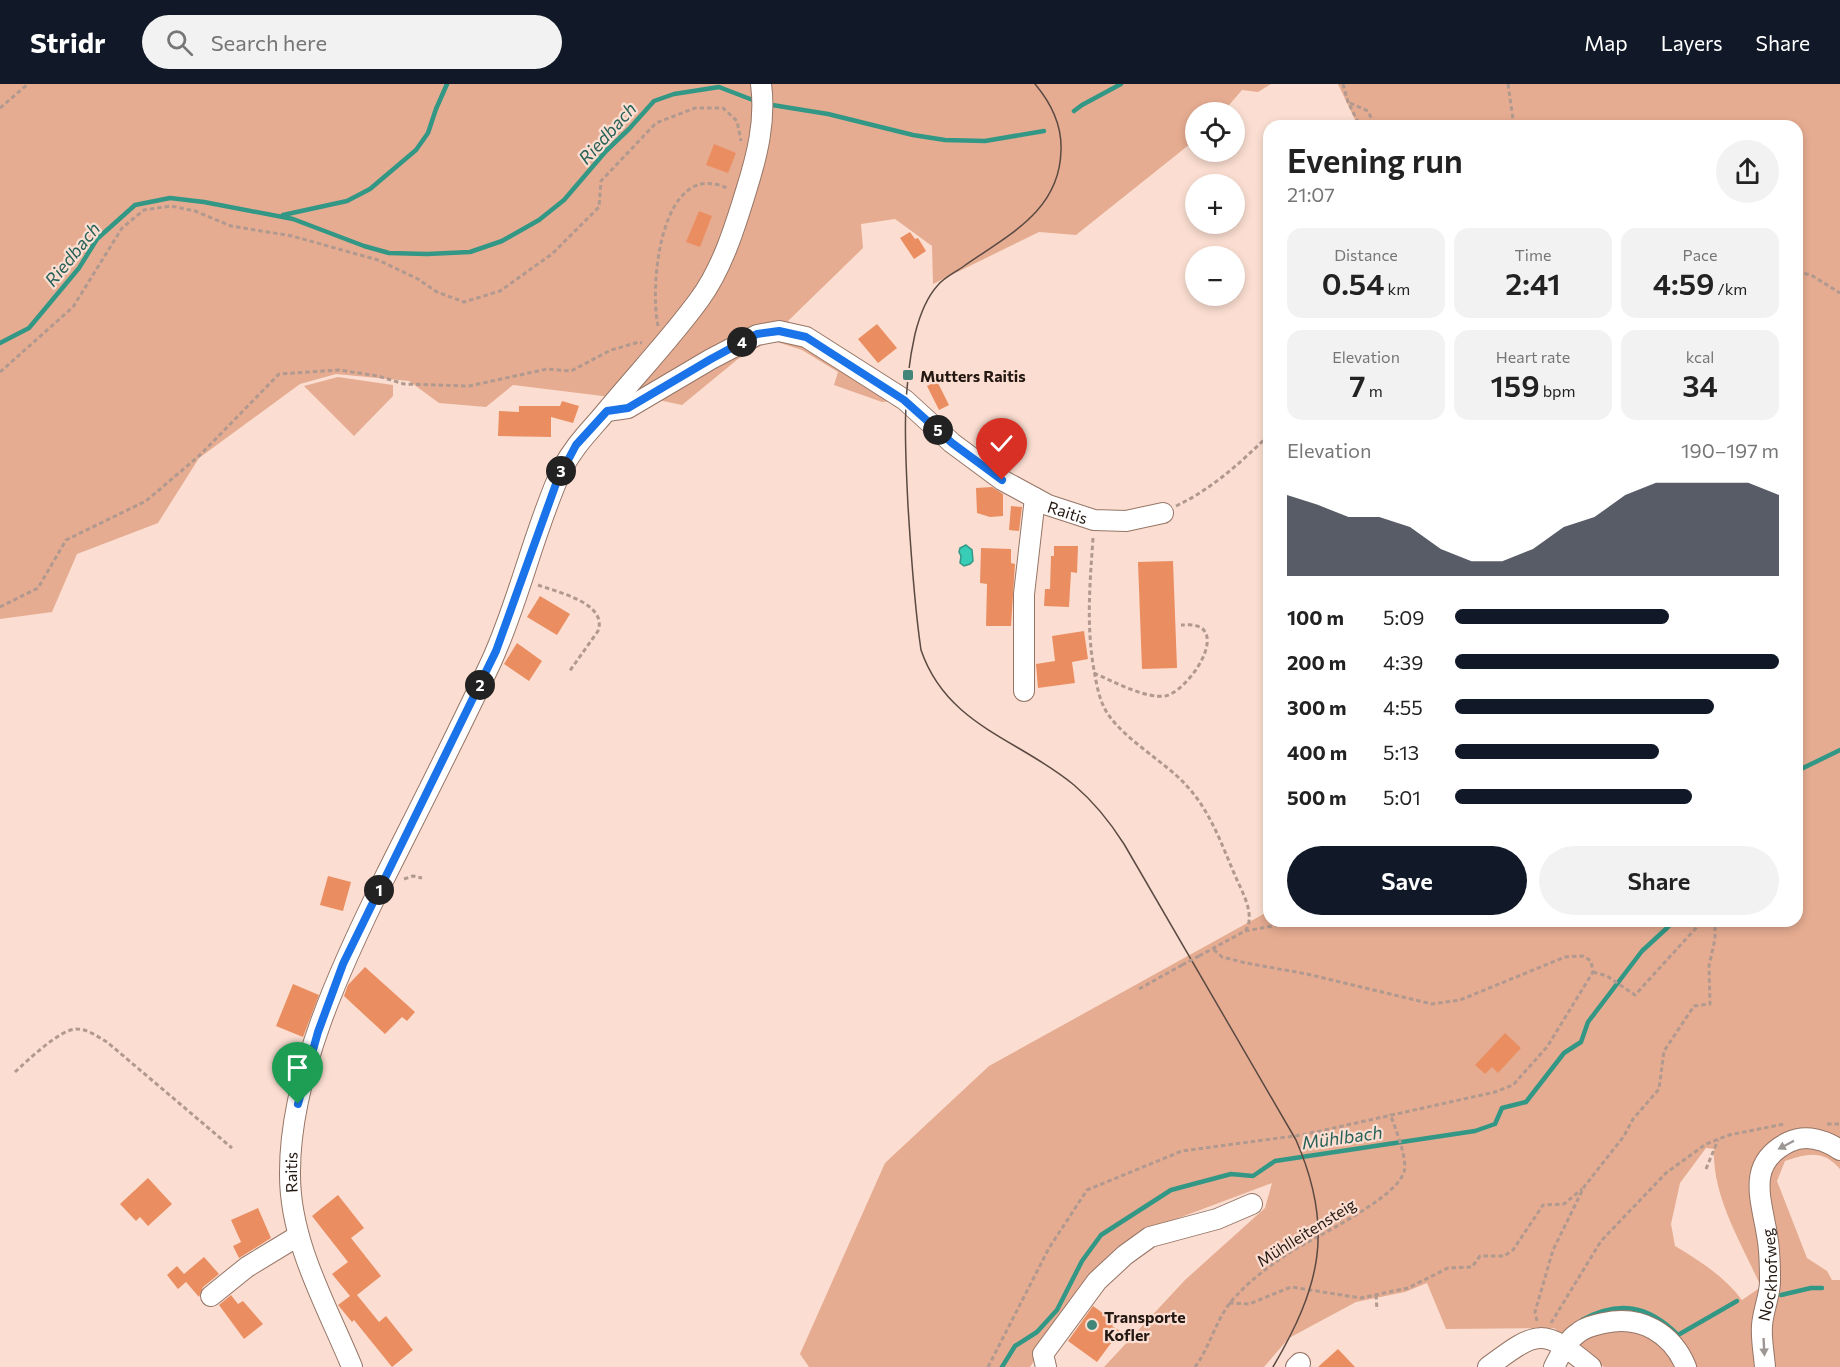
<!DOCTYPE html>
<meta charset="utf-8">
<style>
body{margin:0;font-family:Commissioner,sans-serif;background:#f2f2f2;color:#222;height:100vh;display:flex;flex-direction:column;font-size:22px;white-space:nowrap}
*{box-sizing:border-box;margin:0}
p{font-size:20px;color:#767676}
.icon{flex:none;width:33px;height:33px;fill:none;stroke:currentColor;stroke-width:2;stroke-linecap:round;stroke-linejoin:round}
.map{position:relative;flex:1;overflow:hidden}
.side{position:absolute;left:1263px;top:36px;width:540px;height:807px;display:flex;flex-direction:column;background:#fff;border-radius:18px;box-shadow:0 3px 9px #0003}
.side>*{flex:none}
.controls{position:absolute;left:1185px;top:18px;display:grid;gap:12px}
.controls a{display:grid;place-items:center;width:60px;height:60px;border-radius:50%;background:#fff;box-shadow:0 3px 9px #0003;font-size:30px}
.pin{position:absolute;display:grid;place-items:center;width:51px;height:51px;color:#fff;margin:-62px -26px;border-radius:50% 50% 50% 0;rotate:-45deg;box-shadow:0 0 6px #0007}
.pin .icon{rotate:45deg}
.km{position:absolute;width:30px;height:30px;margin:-15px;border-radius:50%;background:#222;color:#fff;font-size:16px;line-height:30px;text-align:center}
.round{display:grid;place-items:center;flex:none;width:63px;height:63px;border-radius:32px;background:#f2f2f2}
.head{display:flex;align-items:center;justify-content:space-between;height:102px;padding:0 24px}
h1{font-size:33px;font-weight:600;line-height:45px}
.figures{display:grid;grid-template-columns:repeat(3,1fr);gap:9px;height:102px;padding:6px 24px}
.figures div{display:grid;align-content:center;border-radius:15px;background:#f2f2f2;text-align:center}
.figures b{font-size:30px;font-weight:600}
.figures small{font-size:16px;font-weight:400}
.figures p{font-size:16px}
.chart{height:168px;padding:12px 24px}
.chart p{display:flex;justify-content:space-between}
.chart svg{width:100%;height:108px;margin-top:6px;fill:#111827;opacity:.7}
.action{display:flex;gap:12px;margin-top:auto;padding:12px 24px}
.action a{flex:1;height:69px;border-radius:36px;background:#111827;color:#fff;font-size:24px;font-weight:600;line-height:69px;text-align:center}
.action a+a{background:#f2f2f2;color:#222}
ul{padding:0 24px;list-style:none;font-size:20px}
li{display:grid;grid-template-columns:96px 72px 1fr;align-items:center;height:45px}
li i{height:15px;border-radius:8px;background:#111827}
header{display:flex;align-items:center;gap:36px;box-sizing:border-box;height:84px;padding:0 30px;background:#111827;color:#fff}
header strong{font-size:28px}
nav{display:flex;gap:33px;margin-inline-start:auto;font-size:21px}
.search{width:420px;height:54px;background:#f2f2f2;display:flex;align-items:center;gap:15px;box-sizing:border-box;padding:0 21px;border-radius:33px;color:#767676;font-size:22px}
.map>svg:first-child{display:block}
</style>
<header>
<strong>Stridr</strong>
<div class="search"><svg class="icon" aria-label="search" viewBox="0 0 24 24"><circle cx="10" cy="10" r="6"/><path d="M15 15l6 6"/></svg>Search here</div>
<nav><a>Map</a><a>Layers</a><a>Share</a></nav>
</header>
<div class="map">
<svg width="1840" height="1283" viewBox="0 0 1840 1283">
<rect width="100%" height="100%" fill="#fbded1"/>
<g fill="#e5ac91" fill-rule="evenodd">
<polygon points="0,0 1271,0 1258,8 1242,6 1223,28 1196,28 1195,56 1076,151 1039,148 933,200 932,162 895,135 861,140 863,164 788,237 896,317 882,318 834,301 838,288 802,266 771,256 738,275 682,321 663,317 646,306 627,315 513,301 486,323 439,319 409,297 336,290 300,300 199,374 158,439 77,470 52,528 0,535"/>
<path d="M1338,0h502v1085c-18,-20 -32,-15 -55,-8l-8,20 30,77 20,13 5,9h8v87h-236l-50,-39 -108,1 -19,-46 -22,9 -49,10 -67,36 -25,29h-160l81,-87 80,-72 7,-25 -128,48 -74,76 -40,60h-221l-9,-13 85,-191 104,-97 280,-155v10h528v-795h-439zM1706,1064l8,1c-2,48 28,95 47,138l-19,13c-17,-23 -42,-39 -67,-54l-4,-22 9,-41z"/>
<polygon points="338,293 393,301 393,312 354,352 304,302"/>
</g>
<polygon fill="#38cdb6" stroke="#329785" stroke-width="1.5" points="966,461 972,466 973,477 970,480 964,482 960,479 961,472 959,468 960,464"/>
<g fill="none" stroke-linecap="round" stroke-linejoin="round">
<g stroke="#329785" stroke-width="4.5">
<polyline points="766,20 828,30 913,51 945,56 985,57 1044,47"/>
<polyline points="1074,27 1082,21 1121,0"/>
<polyline points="283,131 347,117 370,105 416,66 428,49 436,25 447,0"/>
<polyline points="0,259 29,244 79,184 97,155 135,121 170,114 204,118 293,135 364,162 389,169 427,170 470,168 502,157 539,136 564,116 606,67 629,45 654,17 674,10 719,3 758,18"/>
<polyline points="1797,687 1840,666"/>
<polyline points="1781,1211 1811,1204 1822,1204"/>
<path d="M1582,1236c37,-20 66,-15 96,15l59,-34"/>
<polyline points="1002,1283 1015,1262 1037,1248 1057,1226 1082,1177 1101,1151 1171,1106 1231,1090 1253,1092 1275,1077 1475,1047 1495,1040 1502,1024 1526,1018 1564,969 1581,958 1588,938 1642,867 1667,844 1673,837"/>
</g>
</g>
<g fill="#ea8e61">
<polygon points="714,60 736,69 728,89 706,81"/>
<polygon points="699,127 712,132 700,163 686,158"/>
<polygon points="910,148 915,155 918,154 926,167 914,175 900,154"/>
<polygon points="877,240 897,264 878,279 858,255"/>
<polygon points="937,297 949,321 939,326 927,302"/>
<polygon points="562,317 579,322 573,339 551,333 551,353 498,352 499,327 519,328 519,322 560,322"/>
<polygon points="992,403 1003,410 1003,432 990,433 977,429 976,404"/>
<polygon points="1011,422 1022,423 1019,447 1009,446"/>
<polygon points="1054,462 1078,462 1077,489 1071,488 1069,523 1044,522 1045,505 1050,505 1051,472 1054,472"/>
<polygon points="981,464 1011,465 1011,479 1015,480 1011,542 986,542 987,500 980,499"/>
<polygon points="1173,477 1177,584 1142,585 1138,478"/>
<polygon points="540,512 570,530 557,551 527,533"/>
<polygon points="1084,547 1088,575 1072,578 1075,599 1038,604 1036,580 1055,577 1052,552"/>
<polygon points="517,559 542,577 529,597 504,580"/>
<polygon points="328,792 351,798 343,827 320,821"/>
<polygon points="365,883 415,928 407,937 402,933 385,950 344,912 348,901"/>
<polygon points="293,900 319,911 303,953 276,942"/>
<polygon points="1505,949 1521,964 1498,989 1492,983 1485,990 1475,981"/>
<polygon points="148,1094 172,1120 148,1142 140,1133 136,1137 120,1120"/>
<polygon points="338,1111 364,1144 351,1154 381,1192 357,1211 379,1238 386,1232 413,1266 392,1283 354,1236 352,1238 338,1221 350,1212 332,1190 348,1178 312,1132"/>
<polygon points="258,1124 271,1154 239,1174 233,1162 241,1158 231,1136"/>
<polygon points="204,1173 219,1190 203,1203 199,1213 186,1198 178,1205 167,1191 177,1182 184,1190"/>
<polygon points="231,1211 238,1220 243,1217 263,1240 244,1255 219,1221"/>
<polygon points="1093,1222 1115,1238 1112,1242 1120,1247 1097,1278 1068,1257"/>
<polygon points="1338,1265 1355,1283 1318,1283"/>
</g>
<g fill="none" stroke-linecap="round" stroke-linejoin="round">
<g stroke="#957566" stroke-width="22">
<g id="minor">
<path id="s1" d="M607,327l21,-3 83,-49 46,-24 22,-4 27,6 99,63 47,43 50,37 46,25 46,15 32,1 37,-8"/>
<polyline points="1024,607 1024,510 1035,414"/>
<polyline points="211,1212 247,1183 298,1152"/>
<path id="s2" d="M352,1283c-25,-61 -62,-124 -62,-192 -1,-99 52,-211 95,-298 36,-72 73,-144 107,-217 28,-62 42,-130 70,-191 14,-26 29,-39 47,-61 30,-36 63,-71 90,-108 23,-31 36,-73 47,-109 11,-35 20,-70 15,-107"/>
<polyline points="1046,1283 1043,1270 1097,1197 1125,1171 1150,1153 1217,1135 1252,1120"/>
<polyline points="1296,1283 1300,1279"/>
<path d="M1488,1283c50,-37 54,-40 103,0"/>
<path d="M1554,1283c7,-13 12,-26 24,-34 7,-6 17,-8 26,-10 37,-8 68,10 82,44"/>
<path id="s3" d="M1765,1283c-1,-13 -4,-28 -3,-41 1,-16 8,-30 8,-45 0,-16 0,-31 -3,-46 -6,-37 -21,-72 22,-93 17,-8 36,-2 51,8"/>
</g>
</g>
<g stroke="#b1998f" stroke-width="3" stroke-dasharray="4.5 3" stroke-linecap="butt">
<polyline points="1343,0 1348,18 1360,42"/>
<polyline points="1508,0 1514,42"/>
<polyline points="1350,19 1368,27 1375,42"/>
<polyline points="0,24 28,0"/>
<polyline points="1797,188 1811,191 1840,209"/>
<path d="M658,242c-9,-41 3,-171 71,-137"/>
<polyline points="0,288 73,223 122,144 144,126 171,122 195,127 231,142 292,152 378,176 418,195 437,208 464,218 500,207 552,170 599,123 601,97 656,39 695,24 723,24 737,37 741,57"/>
<path d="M1176,422c36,-17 64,-43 93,-71"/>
<path d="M1093,454c-3,45 -7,87 1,132 2,11 4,24 9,35 12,29 60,55 82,79 26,27 37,62 52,96 6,13 19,37 8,51"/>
<path d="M538,501c19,7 70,18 60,46l-29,41"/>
<polyline points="0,523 38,504 66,456 146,417 200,371 279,290 339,286 378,292 404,300 469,302 547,285 571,287 611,266 639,258 642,259"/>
<path d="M1094,589c18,8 52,26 71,23 21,-4 58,-56 35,-69 -6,-3 -13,-2 -19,-2"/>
<polyline points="404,795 413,792 422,794"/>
<polyline points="1199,872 1245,847 1273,842 1288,837"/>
<polyline points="1593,888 1607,892 1635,911 1696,844 1699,837"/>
<polyline points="1139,905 1182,881"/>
<path d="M15,988c12,-11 46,-44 62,-43 11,0 21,8 30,13l125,106"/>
<polyline points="1827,1040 1840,1040"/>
<polyline points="1706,1085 1718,1056"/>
<polyline points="1376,1211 1377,1226"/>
<polyline points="1229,1219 1249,1220 1291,1203 1361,1214 1408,1204 1448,1184 1472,1183 1480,1172 1504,1172 1513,1166 1543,1121 1564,1120 1582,1105"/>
<polyline points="1537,1237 1535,1228 1553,1166 1584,1103 1624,1052 1633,1035 1659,1005 1664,967 1694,922 1710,920 1709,882 1715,855 1715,837"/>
<polyline points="1551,1239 1601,1157 1666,1089 1706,1060 1729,1051 1784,1040"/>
<polyline points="988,1283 1049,1164 1087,1106 1182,1067 1302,1051 1495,1008 1513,1001 1547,963 1593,888 1591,877 1583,872 1565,873 1460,916 1432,920 1307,890 1246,879 1222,873 1213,865"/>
<path d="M1195,1283c17,-23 22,-54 44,-74 14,-15 33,-29 50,-40 25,-16 106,-53 115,-81 4,-13 -9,-45 -14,-58"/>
</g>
<use href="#minor" stroke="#fff" stroke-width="20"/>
<path stroke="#5b4a43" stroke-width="1.5" d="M1035,0c16,19 27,41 26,66 -1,61 -53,85 -97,116 -8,6 -19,11 -26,19 -11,12 -19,33 -23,49 -13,57 -10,113 -7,172 3,48 6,97 13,144 26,76 98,89 153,135 20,17 36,37 50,59l172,296c39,89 24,147 -23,227"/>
<polyline stroke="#b1998f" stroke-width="3" stroke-dasharray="4.5 3" stroke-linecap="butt" points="1182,881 1199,872"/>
</g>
<defs><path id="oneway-solid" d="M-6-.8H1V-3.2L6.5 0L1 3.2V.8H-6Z" transform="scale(1.5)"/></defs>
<g fill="#9c9794">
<use href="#oneway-solid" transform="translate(1786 1061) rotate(152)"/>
<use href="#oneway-solid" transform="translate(1764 1263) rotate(87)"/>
</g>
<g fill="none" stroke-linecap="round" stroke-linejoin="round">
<g stroke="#fff" stroke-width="12">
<polyline id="route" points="298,1020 318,948 343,880 496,567 557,397 576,361 607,327 628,324 711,275 757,250 779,247 806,253 904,316 952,359 1002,396"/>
</g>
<use href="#route" stroke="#1a73e8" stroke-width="8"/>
</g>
<g fill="#428679" stroke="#fbded1" stroke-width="2">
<rect x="902" y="285" width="12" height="12" rx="3"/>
<circle cx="1092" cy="1241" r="6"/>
</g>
<g text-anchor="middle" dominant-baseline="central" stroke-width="4.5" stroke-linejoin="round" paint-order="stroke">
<g font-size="16" font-weight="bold" fill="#241812" stroke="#fbded1" text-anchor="start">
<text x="920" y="291">Mutters Raitis</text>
<text x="1104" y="1232">Transporte<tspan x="1104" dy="18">Kofler</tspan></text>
</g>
<g font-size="16" fill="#241812" stroke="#fbded1">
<text stroke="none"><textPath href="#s1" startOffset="536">Raitis</textPath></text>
<text stroke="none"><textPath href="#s2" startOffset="206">Raitis</textPath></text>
<text transform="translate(1306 1148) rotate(-32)">Mühlleitensteig</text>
<text stroke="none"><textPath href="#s3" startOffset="93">Nockhofweg</textPath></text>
</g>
<g font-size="18" font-style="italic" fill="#276157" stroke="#fbded1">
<text transform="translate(607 49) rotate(-48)">Riedbach</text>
<text transform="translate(72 170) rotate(-51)">Riedbach</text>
<text transform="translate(1342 1053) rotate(-8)">Mühlbach</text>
</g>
</g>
</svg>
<div class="controls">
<a><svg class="icon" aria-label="locate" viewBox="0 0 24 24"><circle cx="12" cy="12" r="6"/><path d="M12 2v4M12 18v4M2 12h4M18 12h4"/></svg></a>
<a>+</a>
<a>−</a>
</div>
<div class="pin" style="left:298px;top:1020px;background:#1e9e55"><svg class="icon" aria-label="arrive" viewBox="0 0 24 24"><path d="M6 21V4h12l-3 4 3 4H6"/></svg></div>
<div class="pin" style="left:1002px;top:396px;background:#d93025"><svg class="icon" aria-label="check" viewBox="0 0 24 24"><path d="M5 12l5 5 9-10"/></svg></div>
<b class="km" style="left:379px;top:806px">1</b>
<b class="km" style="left:480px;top:601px">2</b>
<b class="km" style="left:561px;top:387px">3</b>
<b class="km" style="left:742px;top:258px">4</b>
<b class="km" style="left:938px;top:346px">5</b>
<section class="side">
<div class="head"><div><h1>Evening run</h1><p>21:07</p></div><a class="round"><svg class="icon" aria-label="share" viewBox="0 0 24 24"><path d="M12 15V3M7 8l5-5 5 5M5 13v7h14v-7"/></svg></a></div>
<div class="figures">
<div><p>Distance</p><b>0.54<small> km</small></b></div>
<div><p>Time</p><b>2:41</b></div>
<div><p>Pace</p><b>4:59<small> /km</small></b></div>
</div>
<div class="figures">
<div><p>Elevation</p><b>7<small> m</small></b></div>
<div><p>Heart rate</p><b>159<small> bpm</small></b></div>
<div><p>kcal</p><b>34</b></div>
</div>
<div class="chart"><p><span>Elevation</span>190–197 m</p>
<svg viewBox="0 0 160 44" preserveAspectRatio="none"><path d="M0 44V11L10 15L20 20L30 20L40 24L50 33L60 38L70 38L80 33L90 24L100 20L110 11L120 6L130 6L140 6L150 6L160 11V44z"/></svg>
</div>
<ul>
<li><b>100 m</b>5:09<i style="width:66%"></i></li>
<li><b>200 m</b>4:39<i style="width:100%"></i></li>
<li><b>300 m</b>4:55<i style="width:80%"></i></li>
<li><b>400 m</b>5:13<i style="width:63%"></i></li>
<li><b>500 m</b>5:01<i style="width:73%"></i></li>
</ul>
<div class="action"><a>Save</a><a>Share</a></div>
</section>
</div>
